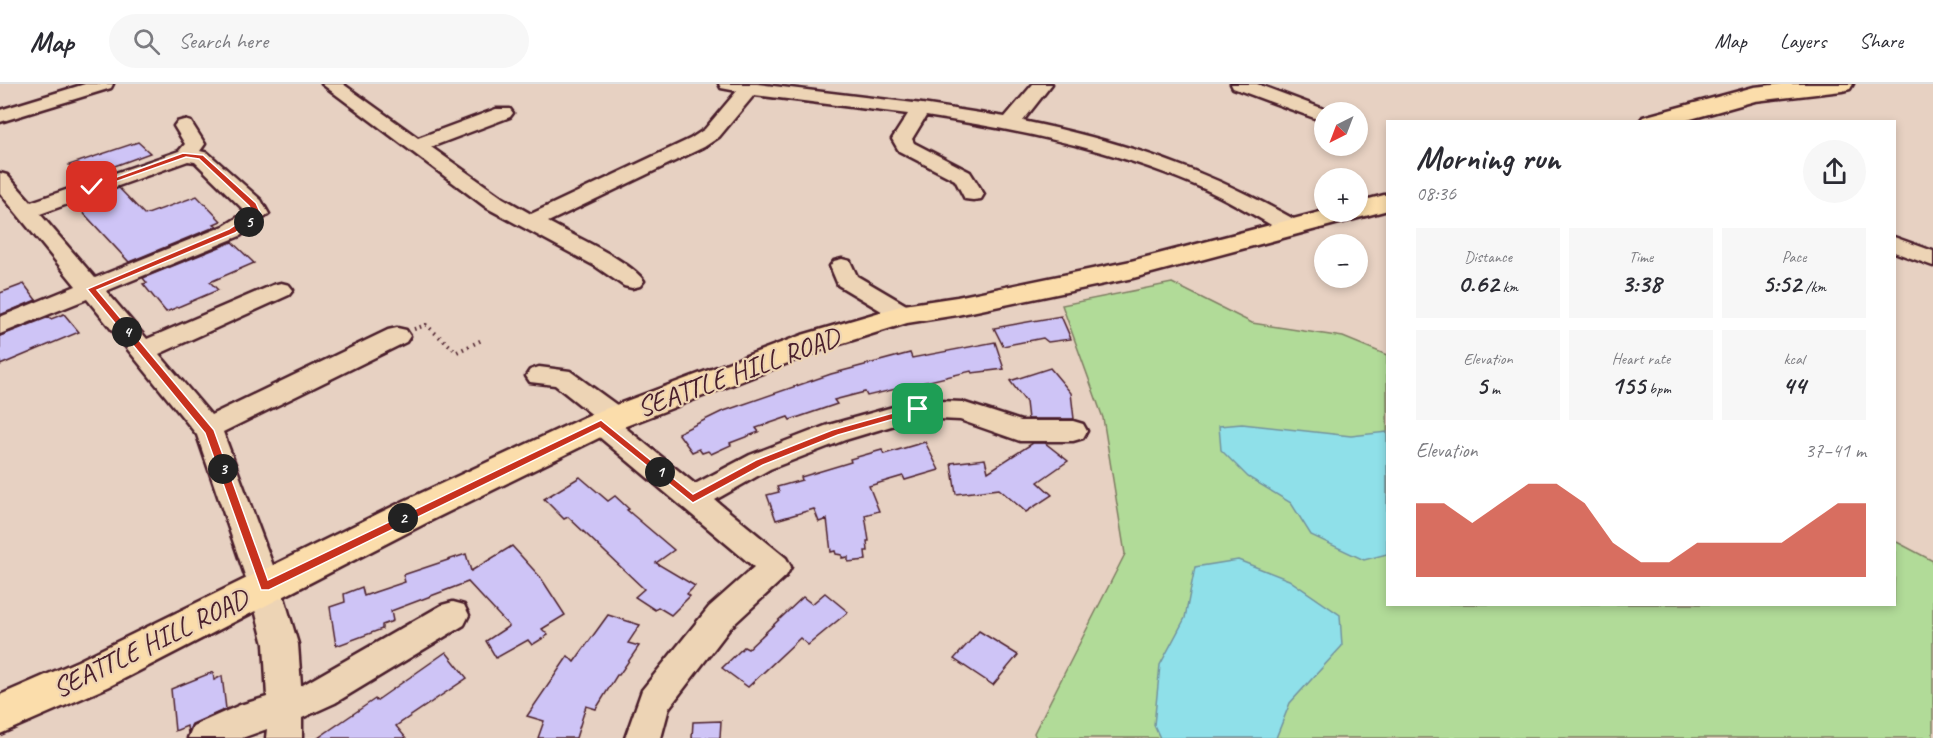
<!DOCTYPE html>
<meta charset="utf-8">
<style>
body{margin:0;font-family:Caveat,sans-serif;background:#f7f7f7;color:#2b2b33;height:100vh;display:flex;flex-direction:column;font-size:22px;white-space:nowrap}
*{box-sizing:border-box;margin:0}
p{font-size:20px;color:#7c7c81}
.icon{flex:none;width:33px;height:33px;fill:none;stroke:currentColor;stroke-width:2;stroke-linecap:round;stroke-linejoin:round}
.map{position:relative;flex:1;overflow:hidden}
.drawer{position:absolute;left:1386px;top:36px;width:510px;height:486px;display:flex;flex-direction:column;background:#fff;border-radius:0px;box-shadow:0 3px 9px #0003}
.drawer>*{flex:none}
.needle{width:39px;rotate:222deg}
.fabs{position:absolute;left:1314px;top:18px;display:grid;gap:12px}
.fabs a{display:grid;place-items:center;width:54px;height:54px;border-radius:50%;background:#fff;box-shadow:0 3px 9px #0003;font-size:30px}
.pin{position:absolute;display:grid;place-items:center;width:51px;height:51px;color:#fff;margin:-26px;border-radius:12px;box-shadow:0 3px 9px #0006}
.km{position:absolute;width:30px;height:30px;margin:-15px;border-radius:50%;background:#222;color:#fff;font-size:16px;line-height:30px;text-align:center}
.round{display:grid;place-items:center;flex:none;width:63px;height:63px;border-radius:32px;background:#f7f7f7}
.head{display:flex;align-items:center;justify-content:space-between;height:102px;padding:0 30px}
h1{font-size:33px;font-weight:700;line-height:45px}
.metrics{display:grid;grid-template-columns:repeat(3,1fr);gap:9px;height:102px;padding:6px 30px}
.metrics div{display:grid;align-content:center;border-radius:0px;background:#f7f7f7;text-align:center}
.metrics b{font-size:26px;font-weight:700}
.metrics small{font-size:16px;font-weight:400}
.metrics p{font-size:16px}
.chart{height:168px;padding:12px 30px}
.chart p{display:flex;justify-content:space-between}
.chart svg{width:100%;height:108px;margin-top:6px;fill:#c8321e;opacity:.7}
header{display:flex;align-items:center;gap:36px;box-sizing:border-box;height:84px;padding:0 30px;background:#fff;border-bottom:2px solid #e1e1e2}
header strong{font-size:28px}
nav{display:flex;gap:33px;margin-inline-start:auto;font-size:21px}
.search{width:420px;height:54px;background:#f7f7f7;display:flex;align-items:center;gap:15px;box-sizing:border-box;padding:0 21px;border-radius:33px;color:#7c7c81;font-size:22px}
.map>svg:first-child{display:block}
</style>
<header>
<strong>Map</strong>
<div class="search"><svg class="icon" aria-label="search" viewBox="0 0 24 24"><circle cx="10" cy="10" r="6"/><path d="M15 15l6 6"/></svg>Search here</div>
<nav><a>Map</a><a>Layers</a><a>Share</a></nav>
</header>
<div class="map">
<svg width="1933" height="654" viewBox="0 0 1933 654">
<rect width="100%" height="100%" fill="#e7d1c2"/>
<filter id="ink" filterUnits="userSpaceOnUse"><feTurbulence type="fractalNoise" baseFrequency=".0167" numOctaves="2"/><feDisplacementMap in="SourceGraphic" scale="12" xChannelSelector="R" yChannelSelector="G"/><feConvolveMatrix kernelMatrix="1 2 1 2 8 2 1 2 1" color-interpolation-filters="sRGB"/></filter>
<g filter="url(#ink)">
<polygon fill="#b1db98" stroke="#7e7d62" stroke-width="1.5" points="1172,199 1252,239 1343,253 1387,271 1388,520 1894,520 1895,457 1933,477 1933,654 1036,654 1034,649 1125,470 1103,334 1062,221"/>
<g fill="#8fe0e9" stroke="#73939d" stroke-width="1.5">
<polygon points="1242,340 1351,352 1387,348 1387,470 1364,476 1311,451 1291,419 1248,393 1221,366 1219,342"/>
<polygon points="1238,476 1289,496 1340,531 1342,562 1290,619 1276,654 1160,654 1154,641 1160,581 1185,534 1195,483"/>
</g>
<g fill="#cec4f6" stroke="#4a1f2b" stroke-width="1.5">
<polygon points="138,58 150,69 101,87 105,90 85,97 69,81"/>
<polygon points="119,104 145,131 197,112 221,137 214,140 217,142 129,178 76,121"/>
<polygon points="232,158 254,179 210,198 218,206 166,228 143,200 147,199 143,194"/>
<polygon points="24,200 36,216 0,231 0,209"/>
<polygon points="64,230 79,248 0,281 0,252 49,233 51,235"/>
<polygon points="1061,232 1071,255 1048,258 1043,254 1003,262 994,244"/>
<polygon points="995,258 1004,285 972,289 971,287 867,312 865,308 834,316 837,320 790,336 788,333 756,344 759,348 730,359 731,361 711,370 708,367 702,369 699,365 692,368 678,349 721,328 831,290 910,269 912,274"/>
<polygon points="1050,284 1071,309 1074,335 1028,335 1026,318 1010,297"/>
<polygon points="925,358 939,386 905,396 903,392 869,402 879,427 865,431 869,457 867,457 868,467 865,467 866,476 848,478 848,473 842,474 842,471 836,470 835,467 831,468 827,435 819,438 814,425 776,436 767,411 779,408 777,403 802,396 801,393 851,378 850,375 882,366 884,370"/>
<polygon points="1033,359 1045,359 1068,377 1038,398 1052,411 1026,428 999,405 956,410 951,379 985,375 988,388"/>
<polygon points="580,393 608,417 615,412 629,425 627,426 674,466 656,479 695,502 687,510 690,512 671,531 658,523 655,526 635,513 644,505 568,433 564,435 544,415"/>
<polygon points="512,462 541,494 565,531 542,545 548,551 532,561 528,556 496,574 486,557 509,542 468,498 391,527 393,537 382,541 382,545 336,562 330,523 345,518 344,510 362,503 364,512 375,508 405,498 403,491 466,470 471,487"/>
<polygon points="825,509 848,528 808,561 800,554 748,603 722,584 744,563 748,565 803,513 812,520"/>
<polygon points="608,531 640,541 628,559 639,562 619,591 617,591 596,625 586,622 576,654 538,654 544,637 527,632 568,572 574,578"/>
<polygon points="979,547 1018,571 993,601 954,575"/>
<polygon points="446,568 467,594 396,642 406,654 318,654 375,615 376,617"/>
<polygon points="213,588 214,596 222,592 226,625 192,640 188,649 187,642 175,647 171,605"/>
<polygon points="721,637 720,654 692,654 693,638"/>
</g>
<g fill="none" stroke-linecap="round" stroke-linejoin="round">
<g stroke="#4a1f2b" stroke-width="5">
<g id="minor">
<polygon points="85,0 113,0 111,4 0,38 0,26"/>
<path d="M322,0h21l75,54 78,-29h14l3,4 -3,4 -79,30 72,51 28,16 159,-75 15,-10 32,-38 -16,-3 -2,-4h38l165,20 83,13 28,-33h19l-29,37c102,21 185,49 276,101l3,5 -3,5 -8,2 -8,-2c-29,-17 -57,-34 -88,-47 -87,-37 -177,-55 -269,-69l-14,23 2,4 56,29 14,22 -3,5 -8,1 -8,-1 -10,-19 -56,-29 -7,-12 16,-25 -154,-19 -35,42 -15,10 -156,75c24,13 81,38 96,59l-4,5 -8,2 -8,-2 -29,-20 -108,-58z"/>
<polygon points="1231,0 1257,0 1332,28 1324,28 1324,37 1317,35 1233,4"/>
<path d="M184,36l7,2 14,22 -5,7 8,2 53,47 8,14 -29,22 -134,55 41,48 126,-54 8,-2 8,2 4,5 -4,5 -130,59 52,61 177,-85 9,-2 9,2 4,6 -4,6 -183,90 58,155 17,57 3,42 141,-81 11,-3 11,3 5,10 -5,10 -129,78 -33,15v20h-36l1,-9 -25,9h-54l5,-12 47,-21 27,-8 -3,-53 -15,-57 -52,-152 -110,-136 -87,35v-17l76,-31 -76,-93v-20l7,2 24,27 148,-51 6,-7 -11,-18 3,-4zM188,77l7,1 51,50 -22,14 -129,52 -55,-64z"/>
<polygon points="1894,153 1933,167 1933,182 1894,168"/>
<polygon points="842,175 850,177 857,192 913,225 916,230 913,235 904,238 895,235 838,201 830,182 834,177"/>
<polygon points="539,283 570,287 625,327 629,334 622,341 695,400 750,371 825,342 918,316 962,318 1021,337 1073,337 1083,340 1087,347 1083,354 1073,357 1020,357 960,336 918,334 845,356 770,385 715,416 786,474 791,483 786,492 731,543 669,624 661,654 625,654 642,606 709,523 754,483 591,346 587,339 594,332 555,301 530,298 526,292 530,286"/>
</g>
</g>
<g stroke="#4a1f2b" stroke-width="5">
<g id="major">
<polygon points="1782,0 1853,0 1850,5 1842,7 1755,17 1680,38 1639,38 1643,33 1754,3"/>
<polygon points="1388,110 1388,126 1133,194 957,231 907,239 824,265 613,347 430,437 108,603 0,650 0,611 78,577 404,417 589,331 802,251 904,221 957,213 1131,177 1324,127 1358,128 1358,118"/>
</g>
</g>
<polyline stroke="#4a1f2b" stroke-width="4" stroke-dasharray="1.5 4.5" stroke-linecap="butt" points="414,245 426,241 457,268 484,255"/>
<use href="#minor" fill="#edd4b5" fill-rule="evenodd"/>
<use href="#major" fill="#fbddab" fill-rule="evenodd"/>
</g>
</g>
<polygon fill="#c8321e" stroke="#fff" stroke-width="1.5" points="183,69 203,71 256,119 261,130 235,149 97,206 214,346 268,496 601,336 693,410 756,376 832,346 918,322 923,325 922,327 838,351 763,381 693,419 600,344 269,506 261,506 205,349 87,205 229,145 253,129 249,122 199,75 186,73 95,105 89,103"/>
<g text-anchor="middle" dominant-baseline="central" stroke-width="4.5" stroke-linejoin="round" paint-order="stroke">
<g font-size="28" fill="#4a1f2b" stroke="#edd4b5">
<text transform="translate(738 288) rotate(-20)">SEATTLE HILL ROAD</text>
<text transform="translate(150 559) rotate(-26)">SEATTLE HILL ROAD</text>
</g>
</g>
</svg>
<div class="fabs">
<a><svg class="needle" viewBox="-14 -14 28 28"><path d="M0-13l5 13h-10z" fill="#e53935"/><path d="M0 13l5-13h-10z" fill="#7c7c81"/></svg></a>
<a>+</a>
<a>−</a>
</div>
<div class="pin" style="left:918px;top:325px;background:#1e9e55"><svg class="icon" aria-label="arrive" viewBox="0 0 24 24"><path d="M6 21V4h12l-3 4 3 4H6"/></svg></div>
<div class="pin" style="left:92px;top:103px;background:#d93025"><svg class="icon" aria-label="check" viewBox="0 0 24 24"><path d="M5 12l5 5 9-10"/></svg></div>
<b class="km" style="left:660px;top:388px">1</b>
<b class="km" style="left:403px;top:434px">2</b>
<b class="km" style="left:223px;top:385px">3</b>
<b class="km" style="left:127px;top:248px">4</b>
<b class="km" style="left:249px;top:138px">5</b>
<section class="drawer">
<div class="head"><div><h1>Morning run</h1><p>08:36</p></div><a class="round"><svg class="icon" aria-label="share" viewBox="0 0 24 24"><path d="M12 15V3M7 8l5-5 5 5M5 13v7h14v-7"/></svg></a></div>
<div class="metrics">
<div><p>Distance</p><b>0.62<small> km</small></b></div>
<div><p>Time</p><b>3:38</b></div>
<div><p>Pace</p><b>5:52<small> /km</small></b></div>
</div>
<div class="metrics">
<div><p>Elevation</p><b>5<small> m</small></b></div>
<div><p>Heart rate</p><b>155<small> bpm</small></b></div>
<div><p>kcal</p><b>44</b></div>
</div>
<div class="chart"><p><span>Elevation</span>37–41 m</p>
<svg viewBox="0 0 160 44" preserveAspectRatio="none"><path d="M0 44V14L10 14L20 22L30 14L40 6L50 6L60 14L70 30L80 38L90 38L100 30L110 30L120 30L130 30L140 22L150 14L160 14V44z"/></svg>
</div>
</section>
</div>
